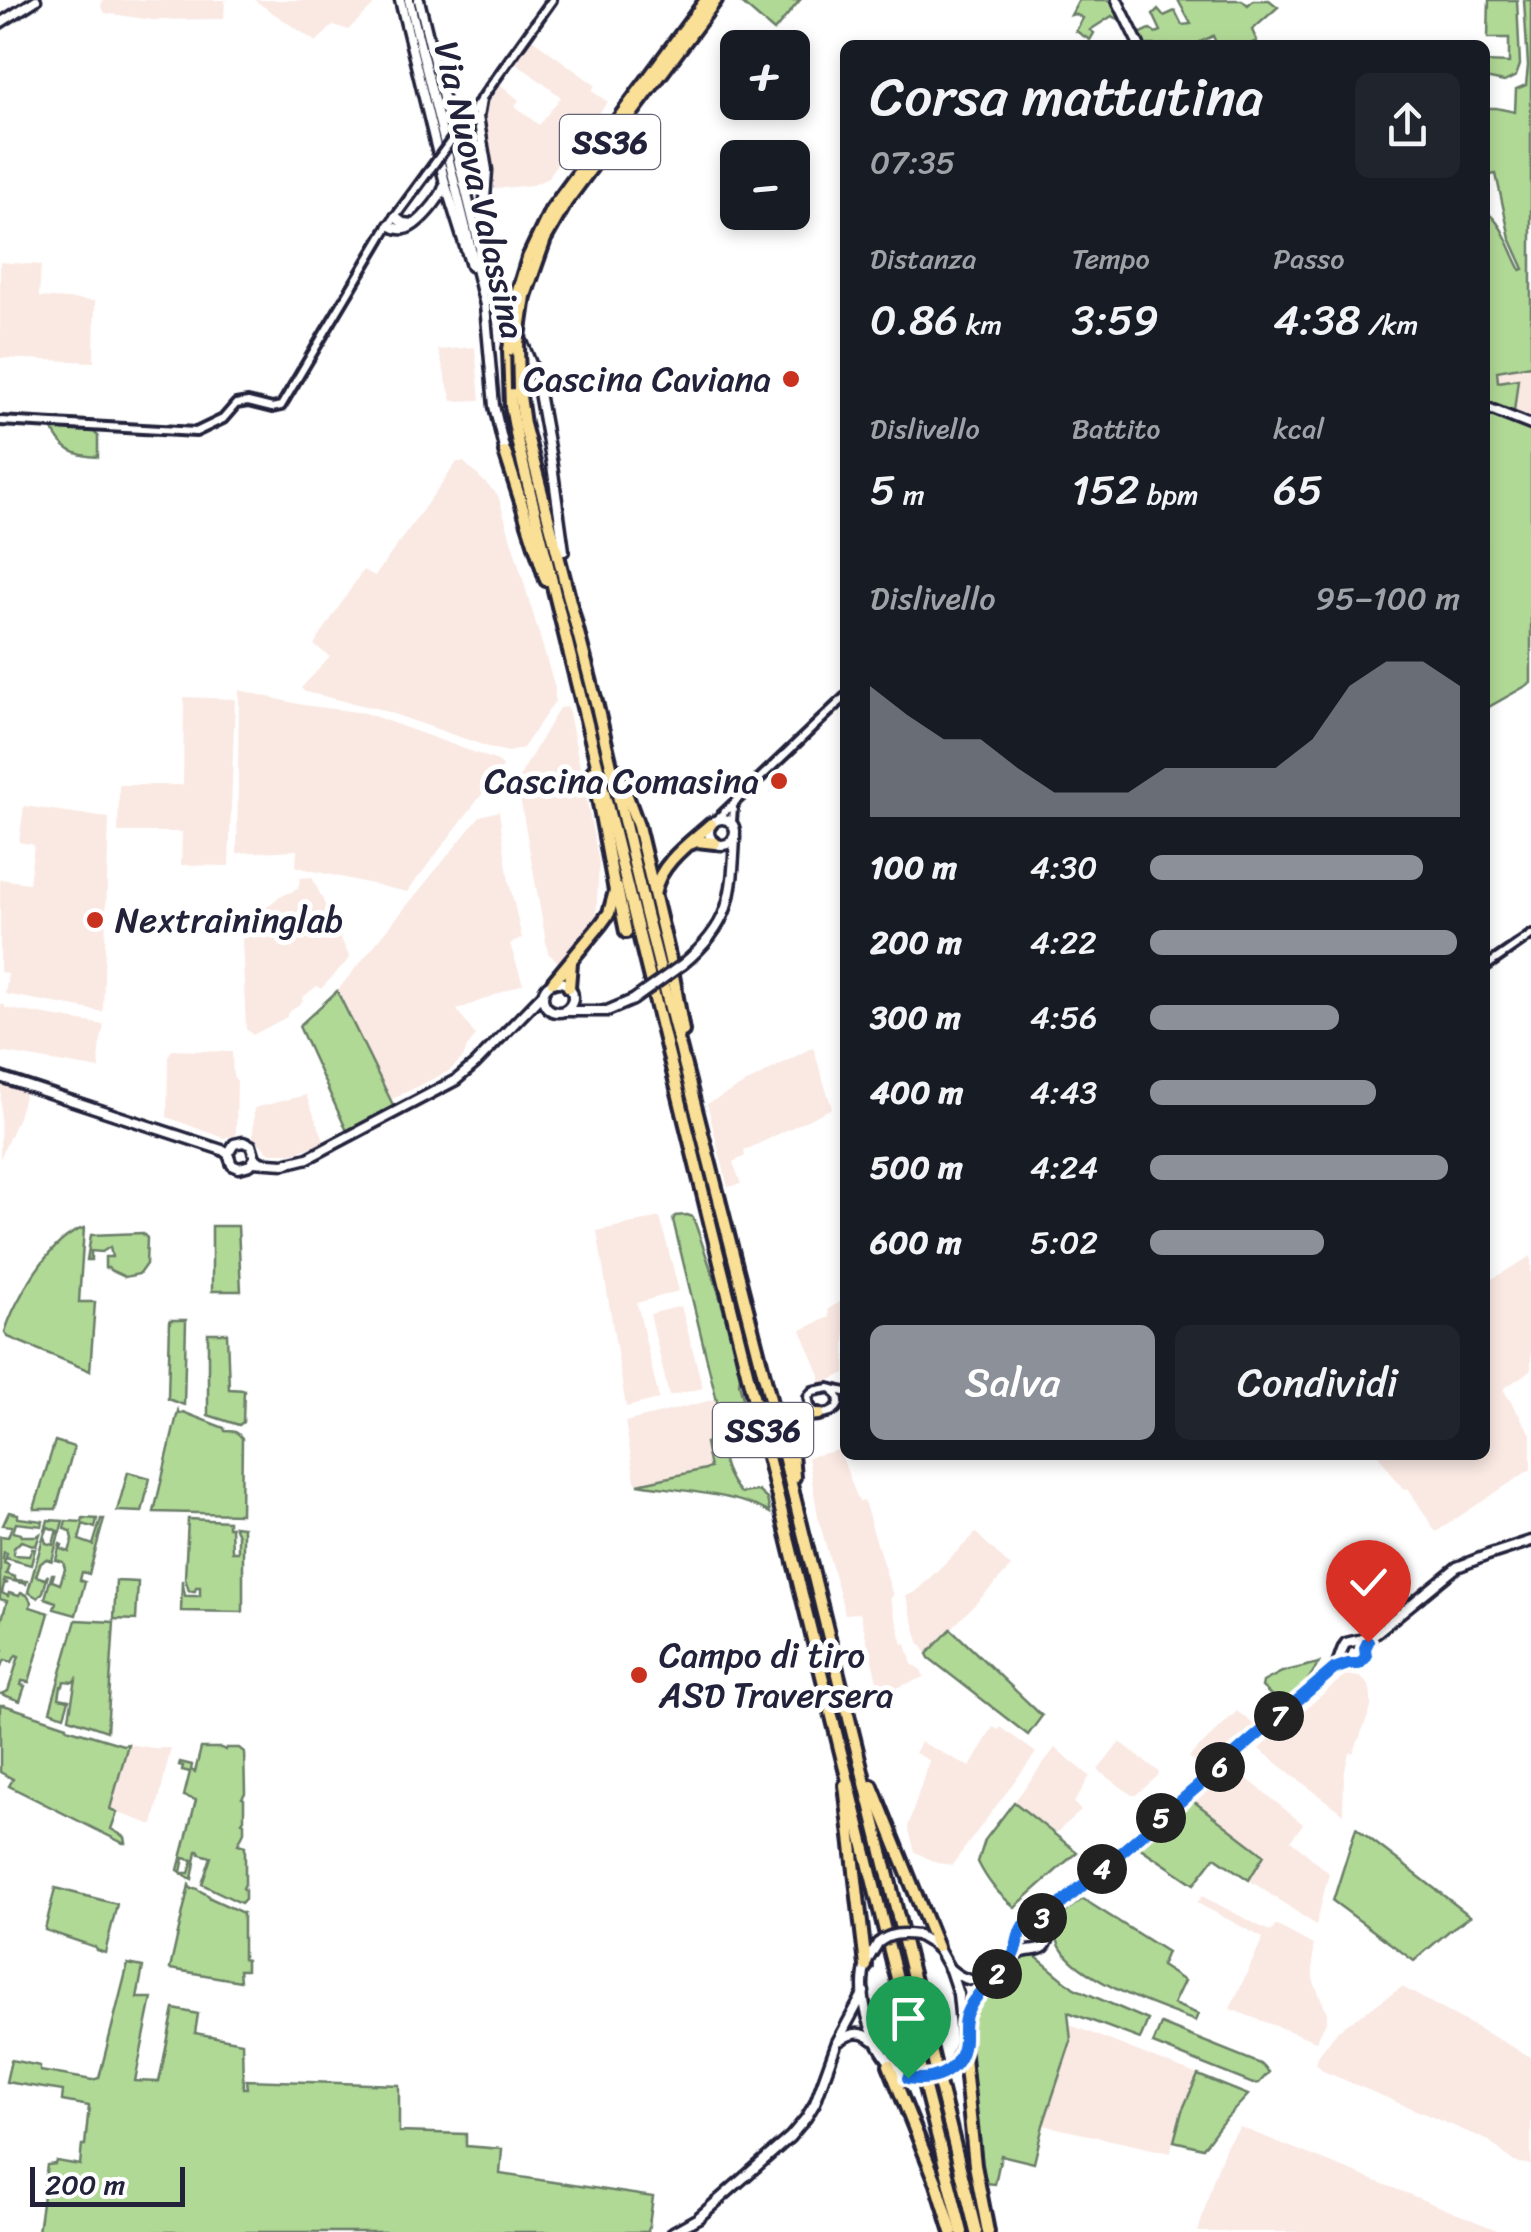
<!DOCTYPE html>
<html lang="it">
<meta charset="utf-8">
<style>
body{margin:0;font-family:Sriracha,sans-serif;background:#20242c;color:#f1f3f6;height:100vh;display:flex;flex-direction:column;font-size:38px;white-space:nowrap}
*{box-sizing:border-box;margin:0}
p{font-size:32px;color:#9ea1a6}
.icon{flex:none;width:55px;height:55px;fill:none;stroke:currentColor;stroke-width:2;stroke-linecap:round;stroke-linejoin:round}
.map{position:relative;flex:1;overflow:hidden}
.drawer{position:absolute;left:840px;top:40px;width:650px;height:1420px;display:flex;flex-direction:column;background:#171b24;border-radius:15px;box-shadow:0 5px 15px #0003}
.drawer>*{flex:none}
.fabs{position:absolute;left:720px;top:30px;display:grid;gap:20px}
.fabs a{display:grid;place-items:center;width:90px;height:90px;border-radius:15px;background:#171b24;box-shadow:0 5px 15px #0003;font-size:50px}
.scale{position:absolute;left:30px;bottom:25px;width:155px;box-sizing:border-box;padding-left:10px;border:5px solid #22223b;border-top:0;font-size:28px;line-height:35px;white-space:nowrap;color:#22223b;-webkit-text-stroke:8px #fff;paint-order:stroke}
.pin{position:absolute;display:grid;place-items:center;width:85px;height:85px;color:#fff;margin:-102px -42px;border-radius:50% 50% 50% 0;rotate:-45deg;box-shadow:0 0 10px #0007}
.pin .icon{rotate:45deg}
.km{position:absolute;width:50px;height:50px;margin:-25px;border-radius:50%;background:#222;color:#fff;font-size:28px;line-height:50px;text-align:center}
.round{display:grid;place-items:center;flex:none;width:105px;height:105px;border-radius:15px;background:#20242c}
.summary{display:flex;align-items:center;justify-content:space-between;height:170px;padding:0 30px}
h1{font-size:55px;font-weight:600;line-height:75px}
.figures{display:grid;grid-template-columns:repeat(3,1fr);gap:15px;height:170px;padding:10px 30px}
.figures div{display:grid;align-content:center}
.figures b{font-size:42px;font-weight:600}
.figures small{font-size:28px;font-weight:400}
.figures p{font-size:28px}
.chart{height:280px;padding:20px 30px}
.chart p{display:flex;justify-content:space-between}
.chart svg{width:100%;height:180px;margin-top:10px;fill:#8c9099;opacity:.7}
.button{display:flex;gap:20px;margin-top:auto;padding:20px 30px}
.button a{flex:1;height:115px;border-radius:15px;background:#8c9099;color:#fff;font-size:40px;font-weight:600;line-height:115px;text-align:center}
.button a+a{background:#20242c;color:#f1f3f6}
ul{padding:0 30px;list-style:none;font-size:32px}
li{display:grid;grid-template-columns:160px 120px 1fr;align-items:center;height:75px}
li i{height:25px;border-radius:12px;background:#8c9099}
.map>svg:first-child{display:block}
</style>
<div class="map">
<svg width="1531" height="2232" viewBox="0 0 1531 2232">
<rect width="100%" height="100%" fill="#fff"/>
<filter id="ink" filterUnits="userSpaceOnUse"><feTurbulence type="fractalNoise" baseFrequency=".01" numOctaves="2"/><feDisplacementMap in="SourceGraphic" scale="20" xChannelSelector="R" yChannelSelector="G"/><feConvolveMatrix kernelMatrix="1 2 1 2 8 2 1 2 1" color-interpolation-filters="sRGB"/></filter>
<g filter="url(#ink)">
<g fill="#fae9e3">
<polygon points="102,0 231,0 225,1 224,19 152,20 105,13 101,7"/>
<polygon points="254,0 369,0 373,6 348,30 334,25 316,42"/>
<polygon points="532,39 595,85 592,91 608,102 553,169 549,178 532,185 494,189 491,160 482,113 487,101 500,84 519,100 515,106 539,125 561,97 515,62"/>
<polygon points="0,262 41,265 39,297 95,301 94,362 0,358"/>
<polygon points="475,347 480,400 452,401 438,350"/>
<polygon points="1531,365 1531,419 1514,412 1518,380 1498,382 1497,371"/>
<polygon points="457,462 464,462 498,495 555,688 555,701 523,748 509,752 494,749 379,709 305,692 301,688 330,657 314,645 363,570 375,576"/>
<polygon points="239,690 303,705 365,713 498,761 503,767 407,892 296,867 297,850 237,853"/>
<polygon points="184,697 235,699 229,866 181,865 182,832 118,832 119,785 183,785"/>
<polygon points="568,707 599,863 596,921 558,962 548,953 517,781 559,708"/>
<polygon points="24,806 109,818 103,1012 5,994 8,974 0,972 0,879 29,883 34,845 19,842"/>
<polygon points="499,811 509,882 522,938 510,944 523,984 457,1010 476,1036 467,1047 463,1058 449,1071 390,1100 337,991 480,816"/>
<polygon points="312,877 350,958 321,989 317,986 302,998 303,1001 287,1014 287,1017 253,1035 246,1029 241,918 244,917 244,914 262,911 279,897 298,889 300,878"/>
<polygon points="0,1004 5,1005 5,1008 104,1025 99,1049 100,1069 0,1052"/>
<polygon points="813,1047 832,1108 744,1151 745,1156 733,1162 741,1184 728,1187 707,1104"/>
<polygon points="172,1050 232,1052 233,1076 237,1081 236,1135 223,1138 167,1117 168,1056"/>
<polygon points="1,1082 26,1090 18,1117 0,1159"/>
<polygon points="306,1095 325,1142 294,1153 271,1153 267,1151 253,1136 254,1108"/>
<polygon points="660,1217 679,1291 637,1303 659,1399 626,1407 597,1231"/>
<polygon points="1531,1256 1531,1370 1503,1389 1531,1434 1531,1469 1436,1532 1408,1488 1404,1490 1378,1455 1485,1455 1485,1283"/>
<polygon points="845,1299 845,1373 820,1385 820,1375 801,1330 829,1317 828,1309"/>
<polygon points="681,1306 703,1388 669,1396 650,1314"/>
<polygon points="716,1399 726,1439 710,1468 638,1484 635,1481 625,1422"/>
<polygon points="839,1450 859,1502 864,1501 893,1596 890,1598 903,1644 906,1644 912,1664 921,1670 924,1677 896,1688 879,1689 860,1613 845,1614 818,1517 808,1457"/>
<polygon points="976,1533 1011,1567 927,1654 919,1642 906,1596 915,1592"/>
<polygon points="1345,1675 1360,1677 1369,1685 1371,1695 1371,1708 1354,1752 1349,1753 1344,1775 1343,1814 1259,1749"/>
<polygon points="1237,1711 1256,1726 1203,1771 1189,1757"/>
<polygon points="993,1727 999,1730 1001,1727 1036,1753 952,1865 937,1863 915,1852 908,1827 929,1760 915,1753 921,1742 970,1767"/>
<polygon points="1120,1742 1158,1771 1159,1775 1136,1795 1132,1795 1098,1770"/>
<polygon points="128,1744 154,1748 171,1748 153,1825 110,1810"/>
<polygon points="1055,1748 1090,1776 1074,1803 1081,1811 1056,1833 1014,1802"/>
<polygon points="1233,1767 1303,1824 1291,1840 1329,1873 1316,1925 1249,1880 1264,1854 1192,1800"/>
<polygon points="1202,1896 1271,1932 1276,1925 1313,1945 1313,1979 1327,2013 1327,2020 1316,2041 1230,2009 1263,1938 1197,1903"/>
<polygon points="1402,1987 1531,2057 1531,2165 1514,2162 1489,2141 1323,2071 1316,2063 1318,2056 1337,2031"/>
<polygon points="1068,2024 1198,2075 1182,2111 1170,2153 1043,2125 1071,2041"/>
<polygon points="1240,2127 1411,2195 1502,2232 1198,2232 1214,2177 1227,2144"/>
</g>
<g fill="#b1d996" stroke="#6a7e68" stroke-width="2.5">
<polygon points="738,0 800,0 774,31"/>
<polygon points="1079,0 1111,0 1121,20 1112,16 1090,30 1094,33 1090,40 1076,31 1083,18 1075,14 1071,15"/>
<polygon points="1178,0 1242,0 1248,5 1253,0 1269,0 1278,7 1252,30 1257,41 1248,45 1217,45 1213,36 1194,45 1144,45 1139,34 1150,29 1156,33 1161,31 1153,14 1158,9 1164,16 1175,11 1182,25 1191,24"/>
<polygon points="1489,0 1517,0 1520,65 1516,76 1504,82 1485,78 1485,62 1509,63 1509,38 1488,38"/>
<path d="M1524,0h7v365l-34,6 1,11 20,-3 -4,33 -29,-11v-190c19,12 25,40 36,59l3,-1 -14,-31 -14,-64 -11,2v-68h11l19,4 1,-23 10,-4 2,-19z"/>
<polygon points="1485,413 1531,431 1531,683 1485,709"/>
<path d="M52,428l41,3 5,5v21c-22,-1 -37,-7 -46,-29z"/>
<polygon points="337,991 394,1107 347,1131 299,1026"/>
<path d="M687,1215l6,2 23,67 25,88 -2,11 12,48c-6,4 -20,8 -24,13 -12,12 4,39 13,49l18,-2 9,8 3,14c-31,-19 -95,-23 -132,-29l72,-16 -5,-25 21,-5 -53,-218 2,-4z"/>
<polygon points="212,1226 238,1226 241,1291 212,1291"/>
<path d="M84,1228l-5,74h16l-5,69 -82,-34 -3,-5c9,-31 46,-95 79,-104z"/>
<polygon points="142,1233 147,1238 146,1264 139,1274 125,1277 110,1270 109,1268 105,1268 105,1257 112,1257 110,1247 102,1252 91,1251 91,1260 87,1260 91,1235"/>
<polygon points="170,1320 186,1320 184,1405 168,1399"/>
<polygon points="208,1333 227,1333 229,1389 244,1390 243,1422 239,1425 208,1415"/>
<path d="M178,1411l1,3 4,-2 41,16 1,3c6,1 11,-2 17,7l-1,76 -87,-2z"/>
<polygon points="55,1441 74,1447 56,1509 34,1509"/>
<polygon points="128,1472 150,1478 142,1512 117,1511"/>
<polygon points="9,1512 18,1514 18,1518 43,1521 42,1526 16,1523 13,1532 21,1534 21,1536 37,1536 40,1534 36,1546 21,1541 13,1549 14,1555 29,1556 32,1549 35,1549 31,1565 6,1558 7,1553 4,1552 3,1559 5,1560 4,1563 9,1565 6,1574 15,1577 15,1580 27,1581 26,1584 5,1579 4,1582 8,1583 4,1584 2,1593 8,1596 9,1593 19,1596 21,1593 27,1595 31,1602 30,1607 49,1613 29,1682 22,1681 21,1685 25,1686 20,1701 1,1694 8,1691 19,1656 16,1655 12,1662 5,1660 0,1669 0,1657 3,1650 0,1649 0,1626 7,1601 0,1599 0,1536 8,1537 12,1526 3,1525"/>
<polygon points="83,1518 97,1519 95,1528 83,1524 79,1540 93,1545 101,1519 104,1519 89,1574 82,1572 80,1580 85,1582 76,1615 54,1609 56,1602 45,1598 52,1574 54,1574 52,1581 60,1584 65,1569 63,1562 56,1560 60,1544 62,1545 61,1549 69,1552 73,1539 71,1531 64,1529 66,1521 82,1522"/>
<polygon points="188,1519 228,1521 228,1527 231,1527 232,1552 238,1552 238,1535 234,1526 243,1527 243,1612 181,1611 182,1580 185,1596 200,1596 200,1587 196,1587 195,1591 189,1591 185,1578"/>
<polygon points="48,1520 63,1521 60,1532 48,1527 44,1537 46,1543 53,1545 56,1533 59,1534 52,1561 46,1559 40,1564 36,1576 45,1579 48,1575 43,1592 38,1598 28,1592"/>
<polygon points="116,1581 138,1582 136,1620 114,1619"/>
<polygon points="76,1620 114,1622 107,1731 69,1718 76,1679 73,1682 64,1681 63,1686 61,1686 59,1698 69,1700 64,1716 50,1711"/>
<polygon points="951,1629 1042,1716 1028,1735 929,1658 927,1654"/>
<polygon points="1319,1663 1306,1683 1281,1704 1262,1687 1263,1682 1282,1672"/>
<polygon points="0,1705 4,1705 67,1726 67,1728 123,1745 128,1744 110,1809 117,1812 111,1829 125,1837 126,1843 123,1843 9,1786 13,1779 0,1772"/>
<polygon points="201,1748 221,1748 225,1750 226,1748 239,1748 244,1752 245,1793 242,1798 244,1799 244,1819 242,1822 244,1823 244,1832 238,1844 245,1846 245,1884 243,1888 245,1890 245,1899 241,1903 202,1884 211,1857 200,1854 199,1851 197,1851 192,1879 181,1873 189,1873 193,1860 184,1858 181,1872 178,1870 196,1800 184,1796 190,1772 182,1770 183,1766 179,1765 180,1762 192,1765 191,1770 195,1772"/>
<polygon points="1192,1800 1264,1855 1249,1880 1215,1857 1194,1884 1139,1847"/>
<path d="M1014,1802l63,50 -62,55c-17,-13 -27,-25 -37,-45l7,-22z"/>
<polygon points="1356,1828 1470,1916 1450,1930 1414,1961 1333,1901"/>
<polygon points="189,1885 191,1889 195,1888 209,1896 210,1898 243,1913 243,1959 246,1960 246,1970 239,1970 240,1981 170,1969"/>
<polygon points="55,1888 117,1904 105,1953 96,1950 95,1947 45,1930"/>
<path d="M1083,1899l84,53 -6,14 23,15 -11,23 25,10 -3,7c-37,-15 -202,-66 -112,-122z"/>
<path d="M1027,1956h8l39,32 74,32 -8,19 -72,-27 3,29 -28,84 -9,38 -33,-8 -6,29 -10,-1 -11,-57 -3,-103c8,-27 31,-56 56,-67z"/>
<polygon points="128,1964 143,1967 137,1998 152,1998 135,2081 159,2082 174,2009 198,2014 195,2033 242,2042 243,2088 247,2088 246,2080 399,2085 399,2132 466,2134 466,2146 502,2149 500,2174 653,2197 648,2232 38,2232 47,2165 55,2164 56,2161 80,2165 82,2145 85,2145 89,2106 62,2101 63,2091 6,2082 11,2060 40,2066 40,2071 92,2080 99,2078"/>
<polygon points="1161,2024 1261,2064 1269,2072 1259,2083 1253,2084 1153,2044"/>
<polygon points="1198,2075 1248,2095 1221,2124 1203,2148 1174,2141 1182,2111"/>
</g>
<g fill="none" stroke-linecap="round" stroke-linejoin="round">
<g stroke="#22223b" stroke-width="14">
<g id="tertiary">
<polyline points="467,119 552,0"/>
<polyline points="0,421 196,432 223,419 236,404 248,402 272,408 281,406 387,228 426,175"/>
<polyline points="716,820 845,697"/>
<polyline points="732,822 733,807"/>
<polyline points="1485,967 1531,935"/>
<path d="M834,1391c12,14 0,23 -15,23l-8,-4 -3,-13 5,-6 16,-3 16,4"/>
</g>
</g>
<g stroke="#22223b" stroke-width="15">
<g id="secondary">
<polyline points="400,0 445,183 471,266"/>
<polyline points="409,0 485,305 494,406 505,452"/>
<polyline points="419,0 489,285 499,308 519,334 536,376 552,465 564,551"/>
<polyline points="1117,0 1139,45"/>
<polyline points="0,23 36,0"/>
<polyline points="481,100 478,117 487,170 482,242"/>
<polyline points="395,217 403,223 414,224"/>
<path d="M389,225c6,3 9,5 16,4 13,-3 35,-30 39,-42"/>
<polyline points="1485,407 1531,425"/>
<circle cx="722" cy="832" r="13"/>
<path d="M683,964c48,-40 49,-67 52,-127"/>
<circle cx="558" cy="997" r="15"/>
<polyline points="565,1011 607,1011 633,1000"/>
<polyline points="0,1077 222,1150 228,1154"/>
<polyline points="255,1158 250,1165 239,1168 232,1165 228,1154 234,1144 243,1142 251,1145 255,1158 259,1161"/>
<polyline points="253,1162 284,1164 308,1158 456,1080 475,1064 542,995"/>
<path d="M1334,1669c13,-6 35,0 31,-22l6,-10 86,-70 31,-12 43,-14"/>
<path d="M1038,1920l22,-15 274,-236c7,-10 6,-19 12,-26l25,-6"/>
<polyline points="917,1935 937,1947 950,1970 958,1994 963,2043 955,2063"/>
<path d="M878,1943c-4,7 -9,14 -12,21 -11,35 10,97 42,113"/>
<path d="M1011,1959c1,-2 7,-13 7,-15 5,-15 2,-27 24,-22l8,11"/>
<path d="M951,1970c13,11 26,14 42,6"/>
<path d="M963,2022c9,-23 35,-57 58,-69 7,-4 16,-1 23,-6 6,-5 10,-29 14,-38"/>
<path d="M841,2040c11,-8 21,-9 32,0"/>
<polyline points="673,2232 698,2218 790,2137 806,2118 815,2103 837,2042 864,1992"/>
</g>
</g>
<g stroke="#22223b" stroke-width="18">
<g id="trunk">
<polyline points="517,294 528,258 551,210 706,0"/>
<polyline points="525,296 545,239 566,202 716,0"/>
<polyline points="509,350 511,406 518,444 887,1939 962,2232"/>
<polyline points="519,389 524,424 597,706 646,914 766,1383 976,2232"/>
<polyline points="505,452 546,580"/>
<polyline points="618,771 638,826 671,964 683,1031"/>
<polyline points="690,844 697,841 715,843"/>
<polyline points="617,888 626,932"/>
<path d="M655,891c5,-28 36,-49 56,-67"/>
<polyline points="553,982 601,924 609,913 615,891 593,771"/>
<polyline points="569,987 571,962"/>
<polyline points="794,1477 791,1442 794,1426 808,1415 819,1414"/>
<polyline points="845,1785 866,1966"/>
<polyline points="872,1786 937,1947"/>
<polyline points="963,2048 975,2165 988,2232"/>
<polyline points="889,2065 937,2184 952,2232"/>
</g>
</g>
<use href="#tertiary" stroke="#fff" stroke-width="6"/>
<use href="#secondary" stroke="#fff" stroke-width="8"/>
<use href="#trunk" stroke="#fadf96" stroke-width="10"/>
<g stroke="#22223b" stroke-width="14" stroke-linecap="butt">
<polyline id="tertiary-bridge" points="426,175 467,119"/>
</g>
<g stroke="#22223b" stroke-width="15" stroke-linecap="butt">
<g id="secondary-bridge">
<polyline points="633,1000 683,964"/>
<path d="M878,1943c12,-10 24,-10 39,-8"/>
<path d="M908,2077c19,4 34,1 47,-14"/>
</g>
</g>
<g stroke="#22223b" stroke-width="18" stroke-linecap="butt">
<g id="trunk-bridge">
<polyline points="509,350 517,294"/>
<polyline points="519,389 518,344 525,296"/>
</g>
</g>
<use href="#tertiary-bridge" stroke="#fff" stroke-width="6"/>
<use href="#secondary-bridge" stroke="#fff" stroke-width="8"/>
<use href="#trunk-bridge" stroke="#fadf96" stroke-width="10"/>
</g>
</g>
<g fill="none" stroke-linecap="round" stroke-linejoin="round" filter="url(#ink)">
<g stroke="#fff" stroke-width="20">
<path id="route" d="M908,2078c23,4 49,-4 55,-30 3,-13 -2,-25 5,-38 10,-21 31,-34 44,-53 6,-10 5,-20 10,-29 4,-8 12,-7 20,-9 6,-3 13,-9 18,-14l274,-236 14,-5h11l7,-7 -1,-9 3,-6"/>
</g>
<use href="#route" stroke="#1a73e8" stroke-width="12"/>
</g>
<g fill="#c8321e" stroke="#fff" stroke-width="4">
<circle cx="791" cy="379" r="10"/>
<circle cx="779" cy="781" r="10"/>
<circle cx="95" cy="920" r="10"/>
<circle cx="639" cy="1675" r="10"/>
</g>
<g text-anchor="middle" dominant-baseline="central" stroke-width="10" stroke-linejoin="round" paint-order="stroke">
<g fill="#fff" stroke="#646476" stroke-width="2.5">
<rect x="560" y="115" width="100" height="54" rx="8"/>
<rect x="713" y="1403" width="100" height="54" rx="8"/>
</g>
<g font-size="32" font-weight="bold" fill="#22223b">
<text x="610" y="142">SS36</text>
<text x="763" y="1430">SS36</text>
</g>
<g font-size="35" fill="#22223b" stroke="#fff">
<text transform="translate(480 190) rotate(77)">Via Nuova Valassina</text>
</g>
<g font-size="35" fill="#22223b" stroke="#fff" text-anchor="end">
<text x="771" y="379">Cascina Caviana</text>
<text x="759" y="781">Cascina Comasina</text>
<text x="115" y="920" text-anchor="start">Nextraininglab</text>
<text x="659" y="1655" text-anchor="start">Campo di tiro<tspan x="659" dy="40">ASD Traversera</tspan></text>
</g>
</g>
</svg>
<div class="fabs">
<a>+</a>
<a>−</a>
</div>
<div class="scale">200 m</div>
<div class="pin" style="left:908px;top:2078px;background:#1e9e55"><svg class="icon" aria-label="arrive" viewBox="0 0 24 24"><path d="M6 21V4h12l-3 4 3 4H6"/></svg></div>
<div class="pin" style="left:1368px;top:1642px;background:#d93025"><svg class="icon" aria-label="check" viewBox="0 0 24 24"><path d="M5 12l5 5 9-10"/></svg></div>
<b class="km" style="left:997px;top:1974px">2</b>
<b class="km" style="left:1042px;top:1918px">3</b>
<b class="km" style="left:1102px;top:1869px">4</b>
<b class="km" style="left:1161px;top:1818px">5</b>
<b class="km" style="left:1220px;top:1767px">6</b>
<b class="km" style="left:1279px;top:1716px">7</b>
<section class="drawer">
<div class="summary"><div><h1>Corsa mattutina</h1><p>07:35</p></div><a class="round"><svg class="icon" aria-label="share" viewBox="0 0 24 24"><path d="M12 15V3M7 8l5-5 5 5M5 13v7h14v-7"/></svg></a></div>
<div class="figures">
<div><p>Distanza</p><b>0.86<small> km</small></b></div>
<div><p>Tempo</p><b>3:59</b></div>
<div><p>Passo</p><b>4:38<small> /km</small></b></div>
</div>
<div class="figures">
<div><p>Dislivello</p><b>5<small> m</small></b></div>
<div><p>Battito</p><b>152<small> bpm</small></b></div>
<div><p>kcal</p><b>65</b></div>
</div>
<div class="chart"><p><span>Dislivello</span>95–100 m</p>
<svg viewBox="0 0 160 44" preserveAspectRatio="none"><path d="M0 44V12L10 19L20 25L30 25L40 32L50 38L60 38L70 38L80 32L90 32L100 32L110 32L120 25L130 12L140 6L150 6L160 12V44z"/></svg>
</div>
<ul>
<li><b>100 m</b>4:30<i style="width:88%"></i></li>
<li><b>200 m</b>4:22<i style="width:99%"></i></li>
<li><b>300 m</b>4:56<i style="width:61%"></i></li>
<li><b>400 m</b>4:43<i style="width:73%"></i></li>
<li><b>500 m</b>4:24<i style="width:96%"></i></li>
<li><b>600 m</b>5:02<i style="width:56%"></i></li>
</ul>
<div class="button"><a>Salva</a><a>Condividi</a></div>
</section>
</div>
